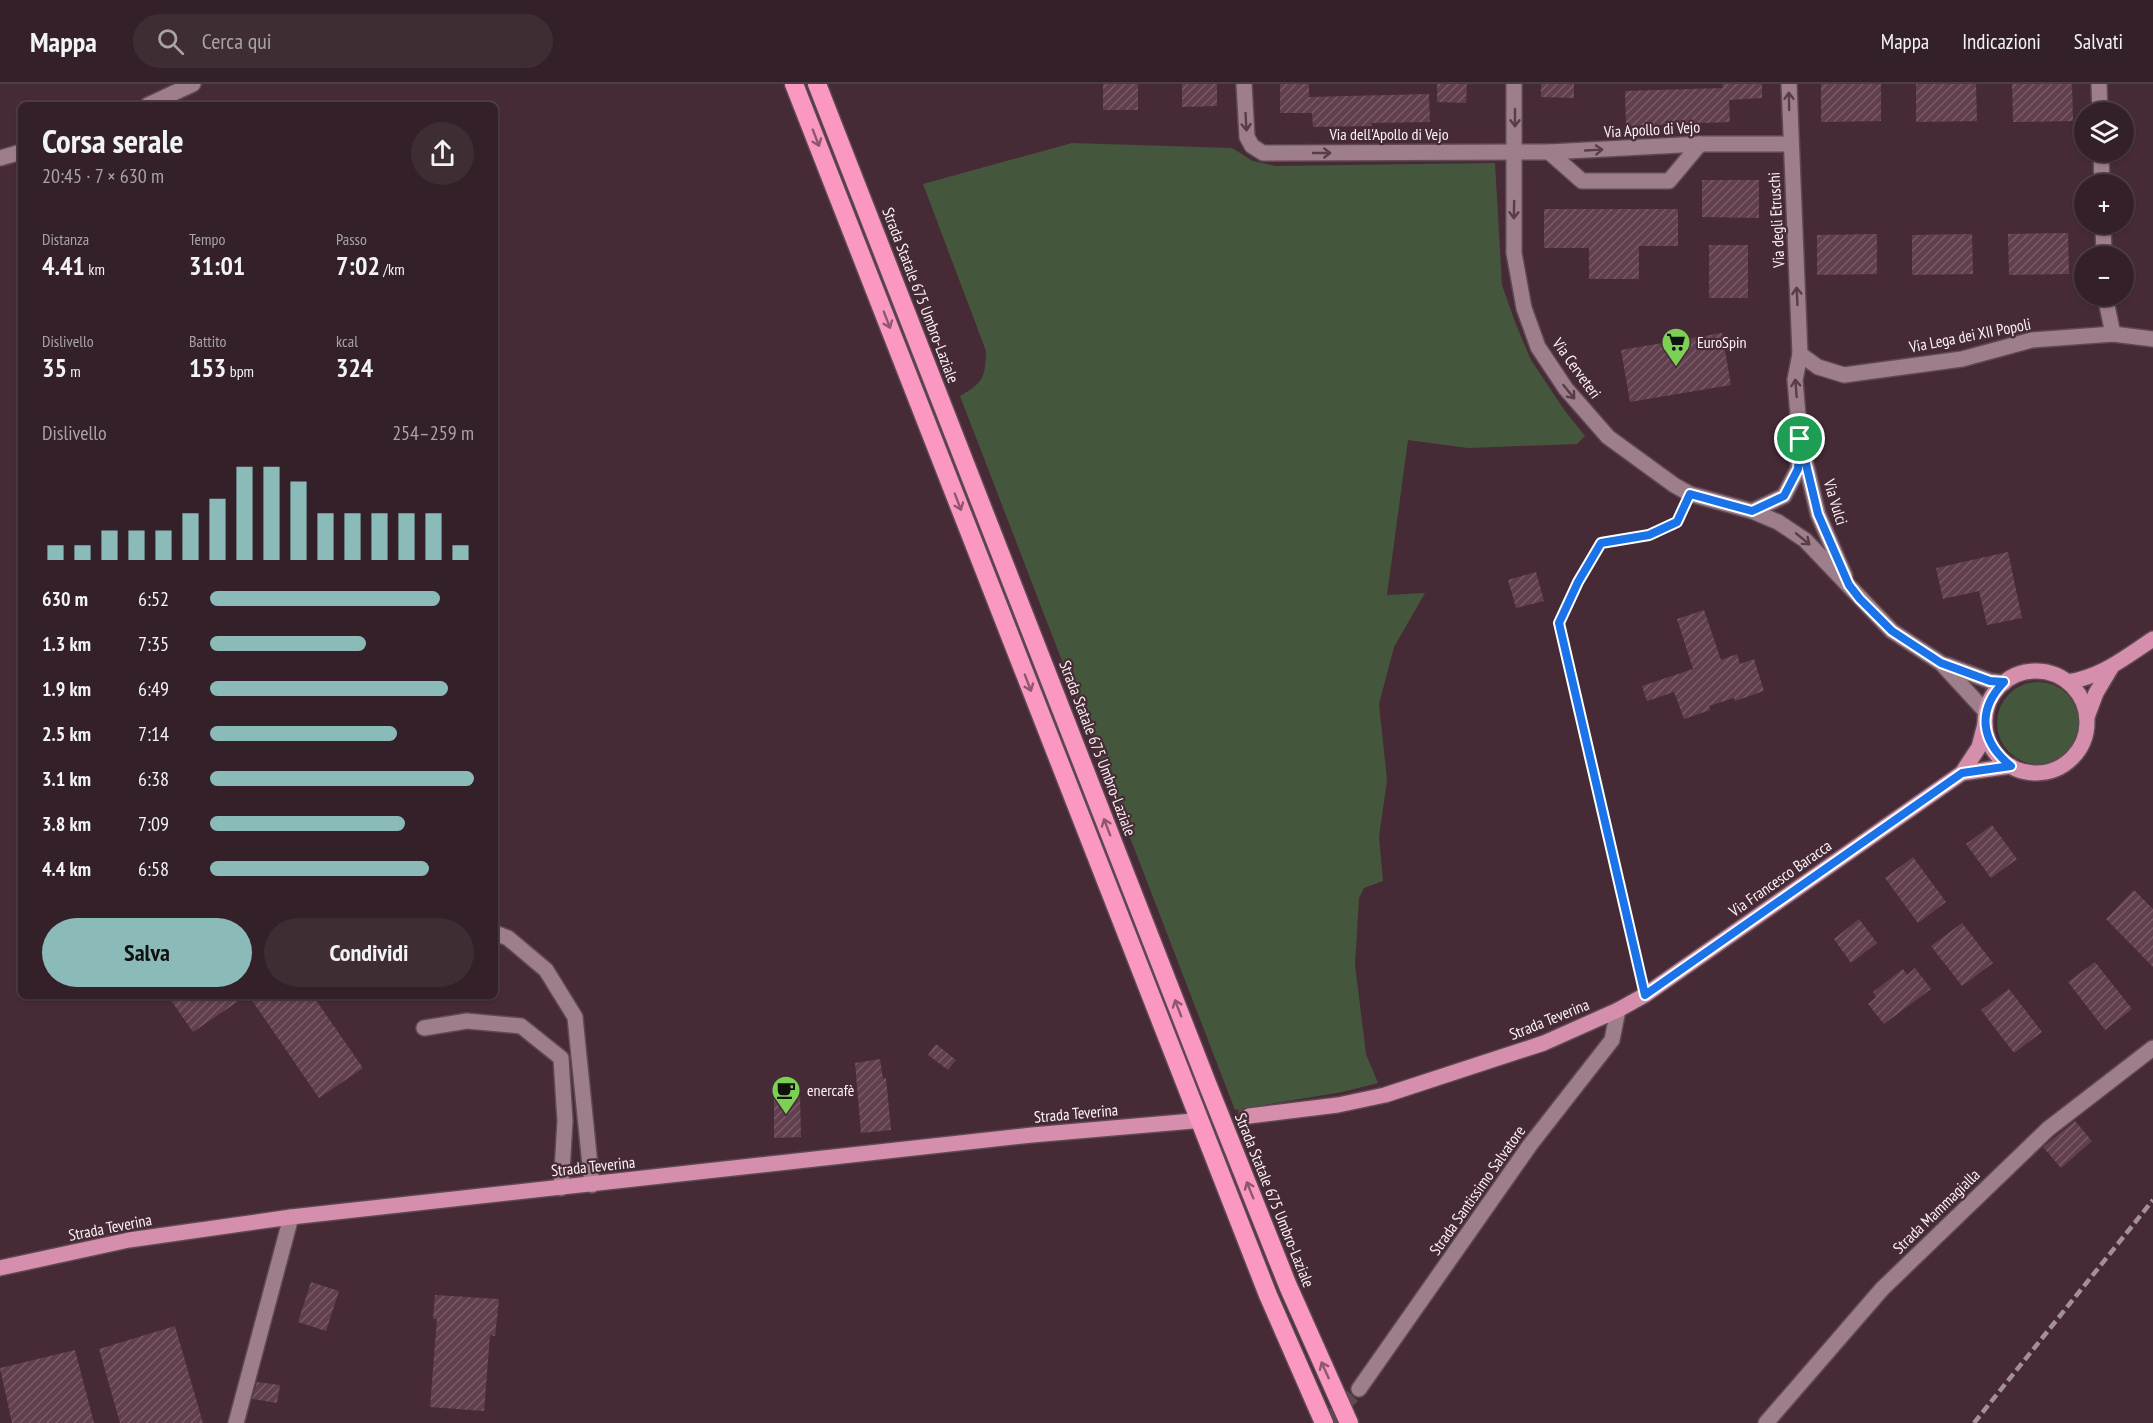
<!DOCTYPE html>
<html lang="it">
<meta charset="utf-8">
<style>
body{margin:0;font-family:"PT Sans Narrow",sans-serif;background:#3f2d34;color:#f1f3f6;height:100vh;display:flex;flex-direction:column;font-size:22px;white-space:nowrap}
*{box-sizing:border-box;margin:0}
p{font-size:20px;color:#a9a3a8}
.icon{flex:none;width:33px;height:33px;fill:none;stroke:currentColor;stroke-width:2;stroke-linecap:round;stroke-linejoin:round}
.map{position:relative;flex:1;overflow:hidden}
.sheet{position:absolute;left:18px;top:18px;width:480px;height:897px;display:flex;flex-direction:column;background:#342028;border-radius:9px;box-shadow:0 2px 4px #0004,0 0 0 2px #4e3e45}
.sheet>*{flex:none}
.fabs{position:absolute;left:2074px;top:18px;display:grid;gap:12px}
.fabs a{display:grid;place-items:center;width:60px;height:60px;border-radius:50%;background:#342028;box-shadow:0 2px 4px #0004,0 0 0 2px #4e3e45;font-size:30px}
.pin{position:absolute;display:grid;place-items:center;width:51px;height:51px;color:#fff;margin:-26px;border:3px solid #fff;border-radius:50%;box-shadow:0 2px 6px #0007}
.round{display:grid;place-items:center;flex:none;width:63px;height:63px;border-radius:32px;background:#3f2d34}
.summary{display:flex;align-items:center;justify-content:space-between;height:102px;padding:0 24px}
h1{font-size:33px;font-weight:800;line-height:45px}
.stats{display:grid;grid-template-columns:repeat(3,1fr);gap:9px;height:102px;padding:6px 24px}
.stats div{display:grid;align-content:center}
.stats b{font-size:26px;font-weight:800}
.stats small{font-size:16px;font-weight:400}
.stats p{font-size:16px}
.chart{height:168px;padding:12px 24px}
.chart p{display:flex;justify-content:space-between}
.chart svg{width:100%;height:108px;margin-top:6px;stroke:#8bbbb9;stroke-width:6}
.cta{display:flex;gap:12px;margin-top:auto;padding:12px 24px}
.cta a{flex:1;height:69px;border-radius:36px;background:#8bbbb9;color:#111;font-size:24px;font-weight:800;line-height:69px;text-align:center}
.cta a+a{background:#3f2d34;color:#f1f3f6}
ul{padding:0 24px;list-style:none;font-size:20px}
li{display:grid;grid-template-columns:96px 72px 1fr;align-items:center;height:45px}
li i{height:15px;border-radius:8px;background:#8bbbb9}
header{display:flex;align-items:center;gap:36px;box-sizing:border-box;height:84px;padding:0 30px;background:#342028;border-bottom:2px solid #4e3e45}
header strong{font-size:28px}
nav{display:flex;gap:33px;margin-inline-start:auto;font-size:21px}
.search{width:420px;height:54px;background:#3f2d34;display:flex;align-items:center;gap:15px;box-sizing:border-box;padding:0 21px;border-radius:33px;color:#a9a3a8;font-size:22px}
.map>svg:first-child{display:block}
</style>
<header>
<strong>Mappa</strong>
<div class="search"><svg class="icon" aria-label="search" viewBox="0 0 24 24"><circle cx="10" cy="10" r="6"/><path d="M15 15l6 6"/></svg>Cerca qui</div>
<nav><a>Mappa</a><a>Indicazioni</a><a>Salvati</a></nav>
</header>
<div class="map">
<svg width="2153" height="1339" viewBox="0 0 2153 1339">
<defs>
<pattern id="building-hatch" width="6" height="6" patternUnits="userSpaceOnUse" patternTransform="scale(1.5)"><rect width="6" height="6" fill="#623f4e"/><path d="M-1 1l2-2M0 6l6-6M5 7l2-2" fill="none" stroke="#795b68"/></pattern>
</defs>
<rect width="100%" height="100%" fill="#462b36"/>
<g fill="#44573c">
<path d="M1072,59l160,5 21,13 22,5 220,-3 7,122 13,37 16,38 34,51 20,25 -8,8 -109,4 -60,-8 -21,155 38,-2 -31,54 -15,57 8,76 -8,57 4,44 -19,7 -5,10 -4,67 11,89 12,29 -36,9 -107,18 -275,-714c24,-14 25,-18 26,-45l-63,-167z"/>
<circle cx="2038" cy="639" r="41"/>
</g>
<g fill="url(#building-hatch)">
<rect x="1103" y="0" width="35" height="26"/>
<polygon points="1182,0 1217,0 1217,22 1182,23"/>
<polygon points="1280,0 1309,0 1309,13 1429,10 1430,38 1371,39 1372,42 1313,43 1312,29 1280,29"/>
<polygon points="1437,0 1467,0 1466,19 1437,18"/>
<polygon points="1541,0 1574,0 1574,14 1541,13"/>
<polygon points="1722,0 1762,0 1762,14 1729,16 1730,38 1626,42 1625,7 1723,4"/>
<polygon points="1821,0 1881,0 1881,37 1821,38"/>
<polygon points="1916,0 1976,0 1977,37 1916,38"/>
<polygon points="2012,0 2072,0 2073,37 2013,38"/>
<polygon points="1702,96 1759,96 1759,134 1702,133"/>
<polygon points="1544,125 1678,125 1678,162 1639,162 1639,195 1589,195 1589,164 1544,164"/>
<polygon points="2068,149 2069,190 2009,191 2008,150"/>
<polygon points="1877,150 1877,190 1817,191 1817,151"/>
<polygon points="1972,150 1973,190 1912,191 1912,151"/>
<rect x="1709" y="161" width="39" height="53"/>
<polygon points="1722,249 1731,301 1630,318 1621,266"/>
<polygon points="2008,468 2022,534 1987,541 1979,507 1943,515 1936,484"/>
<polygon points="1536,488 1544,517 1516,524 1508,496"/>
<polygon points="1704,526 1721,576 1737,570 1740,580 1754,575 1764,607 1735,617 1734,614 1709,622 1710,626 1684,635 1674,608 1647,617 1642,602 1693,585 1677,535"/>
<polygon points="1992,741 2017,775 1991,794 1966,760"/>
<polygon points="1913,773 1946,818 1918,839 1885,794"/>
<polygon points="2134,806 2153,825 2153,883 2106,835"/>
<polygon points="1859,835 1877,859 1851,879 1834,855"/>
<polygon points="1962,839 1993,879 1962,902 1931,862"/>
<polygon points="2095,878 2132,925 2105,946 2068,898"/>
<polygon points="1915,884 1931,905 1884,940 1868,920 1876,913 1873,908 1903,885 1907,891"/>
<polygon points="2009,905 2042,948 2014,969 1981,926"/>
<polygon points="168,912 246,912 193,948"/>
<polygon points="249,912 313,912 363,984 319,1014"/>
<polygon points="936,960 956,976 948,986 928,971"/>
<polygon points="880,975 883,995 886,994 891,1046 861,1049 855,979"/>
<polygon points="774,1009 800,1009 801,1053 774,1054"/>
<polygon points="2075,1037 2092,1057 2061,1084 2043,1063"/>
<polygon points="311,1198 339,1207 326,1247 298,1238"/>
<polygon points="435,1211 499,1215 495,1252 490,1251 484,1327 430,1323 437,1235 433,1235"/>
<polygon points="175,1242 203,1339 120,1339 99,1265"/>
<polygon points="75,1266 94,1339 12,1339 0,1284"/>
<polygon points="257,1298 280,1301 277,1319 252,1315"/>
</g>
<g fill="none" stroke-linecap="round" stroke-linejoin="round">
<polyline stroke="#614953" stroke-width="15" stroke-dasharray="15 8" stroke-linecap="butt" points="1326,1339 1359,1305"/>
<polyline stroke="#614953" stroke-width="15" stroke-dasharray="15 8" stroke-linecap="butt" points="1193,1037 1249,1032"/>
<g stroke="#5e4952" stroke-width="18">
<g id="minor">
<polyline points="1244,0 1247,53 1252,62 1263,69 1549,68 1700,60 1790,60"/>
<polyline points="1514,0 1514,169 1524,224 1538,263 1566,305 1608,353 1674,401 1690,410 1752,427 1778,438 1805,456 1892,547 1941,579 1986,628"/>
<polyline points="1789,0 1800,270 1795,296 1800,355 1818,430 1845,492"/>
<polyline points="2099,0 2100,28"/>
<polyline points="148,21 193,0"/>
<polyline points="1549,68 1582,97 1669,97 1700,60"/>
<polyline points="2101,68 2102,100"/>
<polyline points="0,74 21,68"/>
<polyline points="2103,140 2104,172"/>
<polyline points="2105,212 2113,250"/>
<polyline points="1800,270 1818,283 1844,291 1962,275 2032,256 2113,250 2153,255"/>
<polyline points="1752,427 1784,412 1798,385 1799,366"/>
<polyline points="1947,581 1990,597 2004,599"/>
<polyline points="495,849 508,854 546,886 575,933 592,1101"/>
<polyline points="424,944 467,937 521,942 561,974 565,1037 561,1104"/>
<polyline points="1359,1305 1530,1061 1612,956 1618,926"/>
<polyline points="236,1339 291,1133"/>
<polyline points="1766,1339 1882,1205 2048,1045 2153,964"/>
</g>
</g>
<g stroke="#5e4952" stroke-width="18">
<g id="major">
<circle cx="2036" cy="638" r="51"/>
<path d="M2068,598c35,-6 56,-24 85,-43"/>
<polyline points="2087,633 2096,609 2111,584"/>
<polyline points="1962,689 2011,682"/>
<polyline points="1249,1032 1338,1021 1385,1011 1544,959 1618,926 1645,911 1962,689 1979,663 1985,640"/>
<polyline points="0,1184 129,1156 291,1133 1032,1051 1193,1037"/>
</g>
</g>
<g stroke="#5e4952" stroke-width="21">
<g id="highway">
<polyline points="794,0 1268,1211 1324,1339"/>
<polyline points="817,0 1207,999 1288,1202 1349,1339"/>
</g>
</g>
<polyline stroke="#a7959c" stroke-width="3" stroke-dasharray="3 4.5" stroke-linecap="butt" points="1641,894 1559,539 1578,498 1601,459 1649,451 1677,438 1685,423"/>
<use href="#minor" stroke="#9e7e8a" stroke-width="15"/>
<use href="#major" stroke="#d58eac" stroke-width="15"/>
<use href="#highway" stroke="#fa98c2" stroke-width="18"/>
<polyline stroke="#a39097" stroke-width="4.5" stroke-dasharray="9 4.5" stroke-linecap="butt" points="1974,1339 2153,1116"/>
</g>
<defs><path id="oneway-shaft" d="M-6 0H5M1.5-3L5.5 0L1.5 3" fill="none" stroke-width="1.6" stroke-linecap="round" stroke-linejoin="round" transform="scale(1.5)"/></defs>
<g stroke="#583c47">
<use href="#oneway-shaft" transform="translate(1789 17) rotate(-91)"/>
<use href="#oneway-shaft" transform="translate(1515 34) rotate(90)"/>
<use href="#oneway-shaft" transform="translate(1246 38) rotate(87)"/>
<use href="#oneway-shaft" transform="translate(1594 66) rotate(-3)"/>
<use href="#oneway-shaft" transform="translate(1322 69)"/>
<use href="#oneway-shaft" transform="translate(1514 126) rotate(91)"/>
<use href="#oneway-shaft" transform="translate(1797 212) rotate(-93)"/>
<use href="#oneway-shaft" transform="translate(1796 304) rotate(-94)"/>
<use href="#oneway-shaft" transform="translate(1569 308) rotate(51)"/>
<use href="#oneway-shaft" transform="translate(1803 455) rotate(39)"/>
</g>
<g stroke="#8e576e">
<use href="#oneway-shaft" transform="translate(816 54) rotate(69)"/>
<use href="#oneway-shaft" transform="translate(887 236) rotate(69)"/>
<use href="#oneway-shaft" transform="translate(958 418) rotate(69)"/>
<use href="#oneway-shaft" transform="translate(1028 599) rotate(69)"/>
<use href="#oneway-shaft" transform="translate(1107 743) rotate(-111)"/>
<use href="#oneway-shaft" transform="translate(1178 924) rotate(-111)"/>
<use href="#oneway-shaft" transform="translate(1250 1106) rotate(-112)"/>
<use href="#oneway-shaft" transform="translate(1325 1286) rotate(-114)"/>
</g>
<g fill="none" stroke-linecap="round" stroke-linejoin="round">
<g stroke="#fff" stroke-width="12">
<path id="route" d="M1800,355l18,75 31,71 11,14 32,32 49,32 49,18 14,1c-28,29 -23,60 7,84l-49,7 -317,222 -86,-372 19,-41 23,-39 48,-8 28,-13 13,-28 62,17 32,-15 14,-27z"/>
</g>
<use href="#route" stroke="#1a73e8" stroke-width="8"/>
</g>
<defs>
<g id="supermarket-pin" transform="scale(1.5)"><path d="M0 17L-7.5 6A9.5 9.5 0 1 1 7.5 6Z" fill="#7cd155" stroke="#462b36"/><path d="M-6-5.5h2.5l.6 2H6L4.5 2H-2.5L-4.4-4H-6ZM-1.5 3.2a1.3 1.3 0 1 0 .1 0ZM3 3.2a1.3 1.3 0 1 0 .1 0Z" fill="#111"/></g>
<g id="cafe-pin" transform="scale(1.5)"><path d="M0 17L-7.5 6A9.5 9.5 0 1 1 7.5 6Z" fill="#7cd155" stroke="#462b36"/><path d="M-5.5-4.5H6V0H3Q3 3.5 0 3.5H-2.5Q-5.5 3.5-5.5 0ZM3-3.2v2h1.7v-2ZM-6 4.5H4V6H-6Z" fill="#111"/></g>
</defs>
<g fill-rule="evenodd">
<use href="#supermarket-pin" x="1676" y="258"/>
<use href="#cafe-pin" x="786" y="1006"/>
</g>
<g text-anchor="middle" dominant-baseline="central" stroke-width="4.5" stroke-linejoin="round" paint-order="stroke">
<g font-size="16" fill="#fdf2f6" stroke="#462b36">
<text transform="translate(1652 45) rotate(-3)">Via Apollo di Vejo</text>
<text x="1389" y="50">Via dell'Apollo di Vejo</text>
<text transform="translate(1776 136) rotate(-93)">Via degli Etruschi</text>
<text transform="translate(921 211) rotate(69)">Strada Statale 675 Umbro-Laziale</text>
<text transform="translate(1970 251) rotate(-11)">Via Lega dei XII Popoli</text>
<text transform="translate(1577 284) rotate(54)">Via Cerveteri</text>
<text transform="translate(1836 418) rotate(73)">Via Vulci</text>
<text transform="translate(1098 664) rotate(69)">Strada Statale 675 Umbro-Laziale</text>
<text transform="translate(1780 794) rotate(-35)">Via Francesco Baracca</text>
<text transform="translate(1549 935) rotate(-22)">Strada Teverina</text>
<text transform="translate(1076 1029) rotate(-5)">Strada Teverina</text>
<text transform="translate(593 1082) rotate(-6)">Strada Teverina</text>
<text transform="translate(1477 1106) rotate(-55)">Strada Santissimo Salvatore</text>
<text transform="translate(1275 1116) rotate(68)">Strada Statale 675 Umbro-Laziale</text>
<text transform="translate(1936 1127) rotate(-44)">Strada Mammagialla</text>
<text transform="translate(110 1143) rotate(-11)">Strada Teverina</text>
</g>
<g font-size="16" fill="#fdf2f6" stroke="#462b36" text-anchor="start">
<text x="1697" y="258">EuroSpin</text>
<text x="807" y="1006">enercafè</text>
</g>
</g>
</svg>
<div class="fabs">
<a><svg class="icon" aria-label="layers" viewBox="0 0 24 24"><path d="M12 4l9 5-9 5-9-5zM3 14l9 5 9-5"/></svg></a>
<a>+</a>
<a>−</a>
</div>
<div class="pin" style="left:1800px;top:355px;background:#1e9e55"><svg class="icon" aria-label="arrive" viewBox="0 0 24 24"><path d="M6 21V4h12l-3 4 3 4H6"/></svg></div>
<section class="sheet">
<div class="summary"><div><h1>Corsa serale</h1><p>20:45 · 7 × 630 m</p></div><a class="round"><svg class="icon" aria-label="share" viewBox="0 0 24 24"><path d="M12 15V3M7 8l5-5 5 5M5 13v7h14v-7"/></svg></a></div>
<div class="stats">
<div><p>Distanza</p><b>4.41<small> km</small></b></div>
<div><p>Tempo</p><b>31:01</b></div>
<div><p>Passo</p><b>7:02<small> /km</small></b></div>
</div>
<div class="stats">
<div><p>Dislivello</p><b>35<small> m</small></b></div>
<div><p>Battito</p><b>153<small> bpm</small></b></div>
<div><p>kcal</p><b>324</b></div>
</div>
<div class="chart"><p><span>Dislivello</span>254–259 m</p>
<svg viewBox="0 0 160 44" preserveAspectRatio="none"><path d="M5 44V38M15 44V38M25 44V32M35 44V32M45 44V32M55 44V25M65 44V19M75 44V6M85 44V6M95 44V12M105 44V25M115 44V25M125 44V25M135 44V25M145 44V25M155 44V38"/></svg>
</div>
<ul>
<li><b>630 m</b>6:52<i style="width:87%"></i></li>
<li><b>1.3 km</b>7:35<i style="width:59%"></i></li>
<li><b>1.9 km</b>6:49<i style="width:90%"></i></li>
<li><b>2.5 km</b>7:14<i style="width:71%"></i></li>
<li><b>3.1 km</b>6:38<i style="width:100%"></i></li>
<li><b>3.8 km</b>7:09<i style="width:74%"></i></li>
<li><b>4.4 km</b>6:58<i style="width:83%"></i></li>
</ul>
<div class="cta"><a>Salva</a><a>Condividi</a></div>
</section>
</div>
